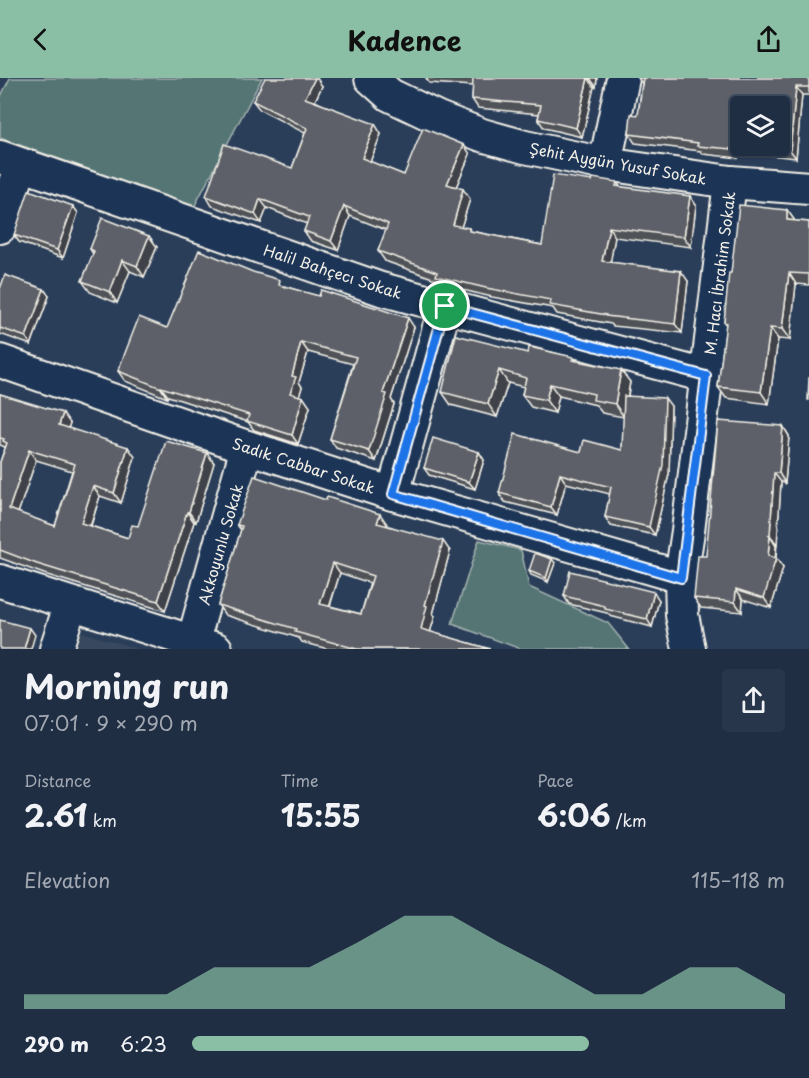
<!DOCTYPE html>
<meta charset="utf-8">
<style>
body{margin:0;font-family:"Playpen Sans",sans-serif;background:#28364b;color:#f1f3f6;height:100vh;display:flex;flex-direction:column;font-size:22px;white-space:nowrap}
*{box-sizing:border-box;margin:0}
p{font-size:20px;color:#a2a8b2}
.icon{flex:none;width:33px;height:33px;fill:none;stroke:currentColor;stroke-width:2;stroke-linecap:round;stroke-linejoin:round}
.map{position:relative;height:571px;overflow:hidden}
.sheet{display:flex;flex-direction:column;background:#202e44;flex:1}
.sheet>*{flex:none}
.fabs{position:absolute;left:730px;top:18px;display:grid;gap:12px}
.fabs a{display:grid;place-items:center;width:60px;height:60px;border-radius:6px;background:#202e44;box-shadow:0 2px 4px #0004,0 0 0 2px #3d4a5d;font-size:30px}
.pin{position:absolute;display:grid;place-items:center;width:51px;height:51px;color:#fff;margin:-26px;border:3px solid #fff;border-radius:50%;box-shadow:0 2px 6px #0007}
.round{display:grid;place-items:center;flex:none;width:63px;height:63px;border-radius:6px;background:#28364b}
.summary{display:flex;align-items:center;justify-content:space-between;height:102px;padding:0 24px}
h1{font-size:33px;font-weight:700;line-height:45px}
.stats{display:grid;grid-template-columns:repeat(3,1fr);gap:9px;height:102px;padding:6px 24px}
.stats div{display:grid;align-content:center}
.stats b{font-size:30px;font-weight:700}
.stats small{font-size:16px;font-weight:400}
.stats p{font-size:16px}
.chart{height:168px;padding:12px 24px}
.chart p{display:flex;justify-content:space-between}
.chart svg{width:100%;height:108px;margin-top:6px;fill:#8abfa5;opacity:.7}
ul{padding:0 24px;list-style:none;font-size:20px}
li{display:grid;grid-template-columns:96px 72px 1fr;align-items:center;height:45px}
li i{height:15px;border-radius:8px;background:#8abfa5}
header{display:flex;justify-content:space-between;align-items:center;height:78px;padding:0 24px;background:#8abfa5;color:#111;font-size:27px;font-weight:700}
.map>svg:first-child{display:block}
</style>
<header><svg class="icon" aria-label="back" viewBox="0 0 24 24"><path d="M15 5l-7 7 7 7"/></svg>Kadence<svg class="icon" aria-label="share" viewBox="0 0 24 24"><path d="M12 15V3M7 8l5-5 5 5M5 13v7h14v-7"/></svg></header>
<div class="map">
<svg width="809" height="571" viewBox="0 0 809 571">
<rect width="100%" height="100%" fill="#2a3e5a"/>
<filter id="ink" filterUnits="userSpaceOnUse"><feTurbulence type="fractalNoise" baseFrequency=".0167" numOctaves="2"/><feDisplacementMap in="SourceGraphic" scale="12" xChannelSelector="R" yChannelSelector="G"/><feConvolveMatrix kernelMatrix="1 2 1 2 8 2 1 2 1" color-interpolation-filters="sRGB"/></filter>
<g filter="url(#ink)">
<polygon fill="#39485e" points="81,554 138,571 76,571"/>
<g fill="#547575" stroke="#a4b3ae" stroke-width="1.5">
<polygon points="10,0 262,0 194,129 0,60 0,20"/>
<polygon points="479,462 521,472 529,509 608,545 629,571 521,571 452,546"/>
</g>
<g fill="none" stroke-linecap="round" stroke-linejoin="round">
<g stroke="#f4f1e8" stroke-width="36">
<g id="minor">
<polyline points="371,0 390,17 438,40 482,57 525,69 605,86 730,104 809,110"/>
<polyline points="0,79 381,211 706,298"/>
<polyline points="605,86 623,0"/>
<polyline points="0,149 21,87"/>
<polyline points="0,283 247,369 393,416 681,499"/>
<polyline points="393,416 445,228"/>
<polyline points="0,503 216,571"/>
<polyline points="193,564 247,369"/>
<polyline points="56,571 71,525"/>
<polyline points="689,571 682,537 681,499 688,453 730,104"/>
</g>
</g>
<use href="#minor" stroke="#1d3557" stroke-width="32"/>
</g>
<g fill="#505359" stroke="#f4f1e8" stroke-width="1.5" fill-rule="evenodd">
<polygon points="426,0 597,0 596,9 594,9 582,59 544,50 538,41 539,36 478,30 472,21 473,8 429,5"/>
<path d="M638,0h171v17h-7l-6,63 -57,-6 -1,6 -35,-4 -2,-3 -66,-8 -6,-9 9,-19 4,-32zM741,28l39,40h-39z"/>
<polygon points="322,8 315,23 381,56 370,84 404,97 470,76 456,109 470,121 461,149 469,150 471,153 542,167 592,103 617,104 620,109 696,127 691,169 615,159 610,184 688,203 682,255 613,248 611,246 557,236 553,230 492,219 442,207 438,202 385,183 378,173 386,152 350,138 338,172 311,163 304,153 307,146 267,130 261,145 212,128 206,118 292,90 305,55 260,32 253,23"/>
<polygon points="787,132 795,143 809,144 809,207 796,206 790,262 778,261 769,326 726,320 718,309 726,247 724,244 731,195"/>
<polygon points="78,135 63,180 19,164 14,157"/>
<polygon points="149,158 157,169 144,199 130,193 117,225 90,214 82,203 93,176 90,171"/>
<polygon points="284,208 414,249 391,321 394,326 376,383 336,370 330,361 353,286 308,274 299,304 302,309 299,318 303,319 310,329 298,366 254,352 248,344 168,318 167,320 125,303 118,293 167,250"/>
<polygon points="0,211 49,218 31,267 0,256"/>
<polygon points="528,275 573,279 576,283 630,304 628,318 671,328 669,396 655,457 611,448 605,439 610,416 566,405 557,437 505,424 499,415 581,374 622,372 624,339 602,335 596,327 559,318 555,335 531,329 522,317 524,309 508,305 497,339 451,327 442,314"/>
<path d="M0,316l16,5 54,24 -2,5 67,29 -14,46 -21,-7 -9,30 37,12 79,-85 7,10 -18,59h-2l-29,89 -121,-37 -44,-16v-96l5,-15 -5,-2zM36,382l36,11 -17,55 -37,-13z"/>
<polygon points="783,348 789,358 785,405 781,404 776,480 783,490 771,530 743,521 742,534 701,530 694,520"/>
<polygon points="479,374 484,382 475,411 429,397 424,390"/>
<path d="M387,446v1l63,26 -17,63 2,2 -5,16 60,17h-162l-26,-7 -3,-4 -74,-23 -7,-10 23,-75 -4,-5zM340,495l30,10 -9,31 -31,-8z"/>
<polygon points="555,485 548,504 531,497 529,493"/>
<polygon points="564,518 659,522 652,549 610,538 607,535 569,526"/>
</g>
<g fill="#414348" stroke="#f4f1e8" stroke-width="1.5">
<polygon points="315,0 317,0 322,8 312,29 305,20"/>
<polygon points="588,0 594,9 582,59 576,50"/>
<polygon points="590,0 597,0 596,9"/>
<polygon points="796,9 802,17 796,80 790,72"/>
<polygon points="375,46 381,56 368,89 362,80"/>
<polygon points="733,66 739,74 738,80 732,71"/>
<polygon points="464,67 470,76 453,116 447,106"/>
<polygon points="463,111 470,121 459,156 453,147"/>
<polygon points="690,118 696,127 691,169 684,159"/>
<polygon points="260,121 267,130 261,145 255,136"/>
<polygon points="73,128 78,135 63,180 57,172"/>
<polygon points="344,128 350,138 338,172 331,163"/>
<polygon points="787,132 795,143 787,142"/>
<polygon points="609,149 615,159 609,192 602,183"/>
<polygon points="149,158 157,169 144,199 137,188"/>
<polygon points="122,182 130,193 117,225 110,214"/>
<polygon points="681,193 688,203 682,255 675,246"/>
<polygon points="789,195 796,206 790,262 782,251"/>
<polygon points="44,211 49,218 31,267 26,259"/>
<polygon points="408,240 414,249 391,321 394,326 376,383 369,373 383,315"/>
<polygon points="770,250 778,261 769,326 761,314"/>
<polygon points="301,264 308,274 299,304 302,309 297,325 290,315 292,298"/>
<polygon points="499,292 508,305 497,339 488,326"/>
<polygon points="621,292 630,304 624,339 615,326"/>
<polygon points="550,306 559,318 555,335 546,322"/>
<polygon points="161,309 168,318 167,320 161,310"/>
<polygon points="303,319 310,329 298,366 292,357"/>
<polygon points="665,320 671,328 669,396 655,457 649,449"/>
<polygon points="63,335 70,345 66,357 59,347"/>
<polygon points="783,348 789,358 785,405 779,395"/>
<polygon points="128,369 135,379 121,425 114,415"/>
<polygon points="29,372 36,382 16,441 9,431"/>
<polygon points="479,374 484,382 475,411 469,404"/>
<polygon points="207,375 214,385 196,444 189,434"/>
<polygon points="774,395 781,404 777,467 770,457"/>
<polygon points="560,396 566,405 557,437 551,429"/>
<polygon points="93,408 100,418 88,455 81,445"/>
<polygon points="187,434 194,444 165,533 158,523"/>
<polygon points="380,436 387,446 384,455 377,445"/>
<polygon points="770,458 776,468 775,485 776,480 783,490 771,530 764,520"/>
<polygon points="443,463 450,473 433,536 435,538 428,561 421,551 425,527"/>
<polygon points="552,481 555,485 548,504 546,500"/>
<polygon points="333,485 340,495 327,536 320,526"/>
<polygon points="736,511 743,521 742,534 735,524"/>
<polygon points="654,514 659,522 652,549 647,541"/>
<polygon points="30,550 35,557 31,571 24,571"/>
</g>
<g fill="#5d6067" stroke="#f4f1e8" stroke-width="1.5" fill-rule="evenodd">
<polygon points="265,0 315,0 305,20 375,46 362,80 404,97 423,50 464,67 447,106 463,111 453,147 469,150 469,153 542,167 553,97 592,103 593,100 617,104 616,108 690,118 684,159 609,149 602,183 681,193 675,246 606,238 606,237 550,227 551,222 486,210 436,198 437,194 378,173 388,146 344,128 331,163 304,153 309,139 260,121 255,136 206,118 224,66 292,90 307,50 253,23"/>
<polygon points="473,0 590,0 588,0 576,50 538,41 541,27 472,21"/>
<polygon points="643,0 809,0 809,9 796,9 790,72 747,68 780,68 780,28 741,28 741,67 733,66 732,71 697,68 698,65 629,56 631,36 638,37"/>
<polygon points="29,112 73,128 57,172 14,157"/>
<polygon points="739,127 787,132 787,142 809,144 809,196 789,195 782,251 770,250 761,314 718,309 726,245 724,244 729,195 731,195"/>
<polygon points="102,140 149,158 137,188 122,182 110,214 82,203 94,173 90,171"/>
<polygon points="199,172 253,194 280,202 279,207 319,218 321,212 408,240 383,315 387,316 369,373 330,361 356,279 301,264 292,298 296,299 290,315 303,319 292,357 247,343 249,337 161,309 161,310 118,293 139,239 167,250"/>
<polygon points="5,197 44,211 26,259 0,250 0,211"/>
<polygon points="456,257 528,275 529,269 573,279 572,282 621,292 615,326 593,322 594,316 550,306 546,322 522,317 526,300 499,292 488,326 442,314"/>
<polygon points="809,299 809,322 808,322"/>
<path d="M0,316l63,19 -4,12 69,22 -14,46 -21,-7 -12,37 47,15 4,-13 6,1 28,-85 41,12 -18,59h-2l-29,89 -121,-37 -37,-14v-88l7,-19 -4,-2 1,-2 -4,-1zM29,372l46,14 -20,62 -46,-17z"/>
<polygon points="624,318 665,320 663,387 649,449 605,439 611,409 560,396 551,429 499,415 515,356 581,374 584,362 622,372"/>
<polygon points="718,343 783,348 779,395 774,395 770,457 768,457 770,458 768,478 776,480 764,520 736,511 735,524 694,520 698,478 706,478"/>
<polygon points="433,360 479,374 469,404 424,390"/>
<path d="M254,398l72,24 1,-3 53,17 -3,9 66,18 -18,64 2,1 -6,23 69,20h-133l-62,-17 1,-3 -78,-24 24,-79 -5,-1zM333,485l40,13 -12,38 -41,-10z"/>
<polygon points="535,475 552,481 546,500 529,493"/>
<polygon points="570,493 654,514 647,541 605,531 605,528 564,518"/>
<polygon points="0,542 30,550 24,571 0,571"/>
</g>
</g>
<g fill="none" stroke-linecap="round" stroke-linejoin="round" filter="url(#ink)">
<g stroke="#fff" stroke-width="12">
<polygon id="route" points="445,228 706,298 681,500 393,416"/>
</g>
<use href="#route" stroke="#1a73e8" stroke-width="8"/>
</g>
<g text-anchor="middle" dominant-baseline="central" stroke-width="4.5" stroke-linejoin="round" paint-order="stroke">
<g font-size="15" fill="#f4f1e8" stroke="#1d3557">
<text transform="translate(618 85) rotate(10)">Şehit Aygün Yusuf Sokak</text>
<text transform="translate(333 193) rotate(18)">Halil Bahçecı Sokak</text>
<text transform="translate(719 195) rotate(-83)">M. Hacı İbrahim Sokak</text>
<text transform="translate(304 387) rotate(18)">Sadık Cabbar Sokak</text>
<text transform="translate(220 466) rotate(-74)">Akkoyunlu Sokak</text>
</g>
</g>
</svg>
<div class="fabs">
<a><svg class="icon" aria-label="layers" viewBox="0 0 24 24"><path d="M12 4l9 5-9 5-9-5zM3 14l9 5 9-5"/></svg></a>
</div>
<div class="pin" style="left:445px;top:228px;background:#1e9e55"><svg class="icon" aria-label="arrive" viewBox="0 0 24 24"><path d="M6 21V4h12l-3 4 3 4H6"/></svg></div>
</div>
<section class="sheet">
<div class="summary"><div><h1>Morning run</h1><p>07:01 · 9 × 290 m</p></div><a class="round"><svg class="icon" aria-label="share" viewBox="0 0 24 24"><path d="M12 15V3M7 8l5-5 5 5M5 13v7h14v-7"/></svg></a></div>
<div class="stats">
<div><p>Distance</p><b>2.61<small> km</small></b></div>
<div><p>Time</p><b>15:55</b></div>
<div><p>Pace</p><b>6:06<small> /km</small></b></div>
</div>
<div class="chart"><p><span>Elevation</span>115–118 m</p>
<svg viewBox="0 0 160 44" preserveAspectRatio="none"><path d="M0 44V38L10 38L20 38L30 38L40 27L50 27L60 27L70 17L80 6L90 6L100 17L110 27L120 38L130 38L140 27L150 27L160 38V44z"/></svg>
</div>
<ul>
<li><b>290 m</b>6:23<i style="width:67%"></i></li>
</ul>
</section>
